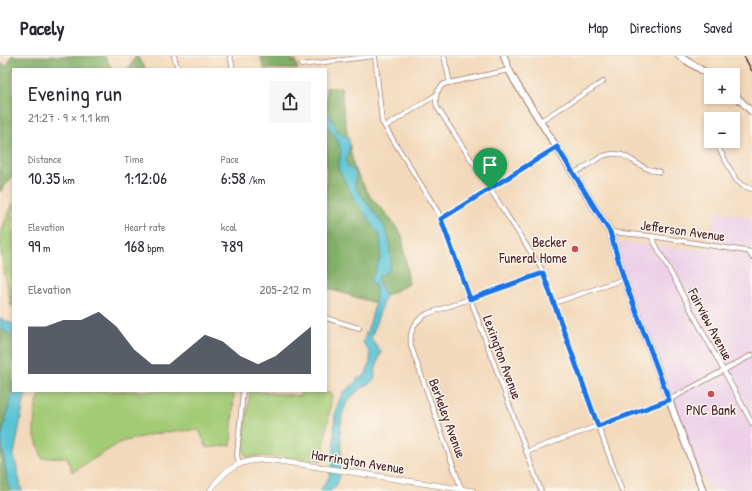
<!DOCTYPE html>
<meta charset="utf-8">
<style>
body{margin:0;font-family:"Patrick Hand",sans-serif;background:#f7f7f7;color:#2b2b33;height:100vh;display:flex;flex-direction:column;font-size:15px;white-space:nowrap}
*{box-sizing:border-box;margin:0}
p{font-size:13px;color:#7c7c81}
.icon{flex:none;width:22px;height:22px;fill:none;stroke:currentColor;stroke-width:2;stroke-linecap:round;stroke-linejoin:round}
.map{position:relative;flex:1;overflow:hidden}
.side{position:absolute;left:12px;top:12px;width:315px;height:324px;display:flex;flex-direction:column;background:#fff;border-radius:0px;box-shadow:0 2px 6px #0003}
.side>*{flex:none}
.fabs{position:absolute;left:704px;top:12px;display:grid;gap:8px}
.fabs a{display:grid;place-items:center;width:36px;height:36px;border-radius:0px;background:#fff;box-shadow:0 2px 6px #0003;font-size:20px}
.pin{position:absolute;display:grid;place-items:center;width:34px;height:34px;color:#fff;margin:-41px -17px;border-radius:50% 50% 50% 0;rotate:-45deg;box-shadow:0 0 4px #0007}
.pin .icon{rotate:45deg}
.round{display:grid;place-items:center;flex:none;width:42px;height:42px;border-radius:0px;background:#f7f7f7}
.headline{display:flex;align-items:center;justify-content:space-between;height:68px;padding:0 16px}
h1{font-size:22px;font-weight:600;line-height:30px}
.figures{display:grid;grid-template-columns:repeat(3,1fr);gap:6px;height:68px;padding:4px 16px}
.figures div{display:grid;align-content:center}
.figures b{font-size:17px;font-weight:600}
.figures small{font-size:11px;font-weight:400}
.figures p{font-size:11px}
.chart{height:112px;padding:8px 16px}
.chart p{display:flex;justify-content:space-between}
.chart svg{width:100%;height:72px;margin-top:4px;fill:#111827;opacity:.7}
header{display:flex;align-items:center;gap:24px;box-sizing:border-box;height:56px;padding:0 20px;background:#fff;border-bottom:1px solid #e1e1e2}
header strong{font-size:19px}
nav{display:flex;gap:22px;margin-inline-start:auto;font-size:14px}
.map>svg:first-child{display:block}
</style>
<header>
<strong>Pacely</strong>
<nav><a>Map</a><a>Directions</a><a>Saved</a></nav>
</header>
<div class="map">
<svg width="752" height="435" viewBox="0 0 752 435">
<rect width="100%" height="100%" fill="#fbf7ec"/>
<filter id="ink" filterUnits="userSpaceOnUse"><feTurbulence type="fractalNoise" baseFrequency=".025" numOctaves="2"/><feDisplacementMap in="SourceGraphic" scale="8" xChannelSelector="R" yChannelSelector="G"/><feConvolveMatrix kernelMatrix="1 2 1 2 8 2 1 2 1" color-interpolation-filters="sRGB"/></filter>
<filter id="wash" filterUnits="userSpaceOnUse"><feTurbulence type="fractalNoise" baseFrequency=".012" numOctaves="4" result="noise"/><feDisplacementMap in="SourceGraphic" scale="16" xChannelSelector="R" yChannelSelector="G"/><feGaussianBlur stdDeviation="0.9" result="paint"/><feColorMatrix in="noise" values="0 0 0 0 0 0 0 0 0 0 0 0 0 0 0 0 0 1.4 0 .05"/><feComposite in="paint" operator="in"/></filter>
<g filter="url(#wash)">
<rect width="100%" height="100%" fill="#f3d9bb"/>
<polygon fill="#edd0e8" points="716,155 752,162 752,435 710,435 665,343 613,186 709,195"/>
<g fill="#a3cb76" stroke="#767550">
<polygon points="13,147 13,250 11,250 0,191 0,178"/>
<polygon points="41,335 234,335 231,389 207,392 199,374 176,375 154,378 121,386 72,416 67,401 42,402 34,377 35,354"/>
<polygon points="250,335 300,340 302,335 315,335 332,338 322,404 257,400 250,402 246,400 243,391"/>
</g>
<g fill="#82af67" stroke="#666749">
<polygon points="11,0 105,0 112,13 13,13 13,120 0,136 0,7 8,10"/>
<polygon points="136,0 137,0 146,13 128,13"/>
<polygon points="260,0 292,0 292,8 295,3 298,13 264,13"/>
<polygon points="341,31 345,65 354,112 371,142 385,156 402,179 409,228 385,240 375,247 326,232 326,32"/>
<polygon points="0,272 13,280 13,335 1,382 7,424 12,435 0,435"/>
</g>
<g fill="#5ac4d6" stroke="#527280">
<path d="M326,55l3,3 9,18 11,7 1,7 -4,15 2,6 6,3 2,5 -1,11 29,40 5,13 2,24 -3,8 -9,5 -1,3 7,17 -14,42 10,14 -6,19v8c-4,4 -8,6 -13,9 -4,2 -13,11 -15,15 -13,23 -1,51 -8,75 -1,5 -4,9 -8,13h-11l9,-14 4,-14 2,-49 4,-13 4,-8 12,-10 3,-5 7,-2 5,-14v-10l-7,-9c6,-18 14,-37 13,-57l-5,-3v-5l3,-4 2,-7 4,-8 1,-7 -1,-15 -10,-16 -16,-22 -14,-27 -2,-4 3,-14 -1,-7 -5,-11 -9,-11z"/>
<polygon points="0,262 13,268 13,280 0,272"/>
<polygon points="13,335 26,335 14,399 22,435 12,435 7,424 1,382"/>
</g>
</g>
<g filter="url(#ink)">
<g fill="none" stroke-linecap="round" stroke-linejoin="round">
<g stroke="#9e7c73" stroke-width="5.5">
<g id="minor">
<polyline points="174,0 178,13"/>
<polyline points="230,0 233,13"/>
<polyline points="375,0 382,66 438,156 441,163 541,435"/>
<polyline points="444,0 450,27"/>
<polyline points="301,9 375,0"/>
<path d="M509,14l-65,14c-8,6 -10,13 -7,23l104,161 81,223"/>
<polyline points="540,65 603,26"/>
<polyline points="385,71 436,39"/>
<polyline points="717,89 736,124 743,130 752,133"/>
<path d="M573,118l30,-18c19,-8 28,6 45,13 3,1 8,2 12,3"/>
<polyline points="441,163 557,91"/>
<polyline points="610,176 651,180 752,196"/>
<polyline points="651,180 752,367"/>
<polyline points="749,196 752,201"/>
<polyline points="554,247 624,223"/>
<polyline points="326,262 359,272"/>
<polyline points="526,396 669,344 752,299"/>
<polyline points="239,408 237,399 243,335"/>
<path d="M462,435l-51,-145c-2,-14 3,-25 16,-32l116,-41"/>
</g>
</g>
<g stroke="#9e7c73" stroke-width="6">
<path id="tertiary" d="M210,435c15,-25 35,-33 63,-31l200,31"/>
</g>
<g stroke="#9e7c73" stroke-width="8">
<g id="primary">
<polyline points="504,0 509,14 516,27 610,176 624,223 703,435"/>
<polyline points="679,0 711,20"/>
<polyline points="733,37 752,56"/>
</g>
</g>
<use href="#minor" stroke="#fff" stroke-width="4"/>
<use href="#tertiary" stroke="#fff" stroke-width="5"/>
<use href="#primary" stroke="#fff" stroke-width="6"/>
<polyline stroke="#4a1f2b" stroke-width="1.5" points="744,0 752,15"/>
</g>
</g>
<g fill="none" stroke-linecap="round" stroke-linejoin="round" filter="url(#ink)">
<g stroke="#fff" stroke-width="8">
<polygon id="route" points="557,91 610,176 624,223 669,344 598,370 543,217 470,243 441,163"/>
</g>
<use href="#route" stroke="#1a73e8" stroke-width="5"/>
</g>
<g fill="#d1495b" stroke="#fbf7ec" stroke-width="1.5">
<circle cx="575" cy="193" r="4"/>
<circle cx="711" cy="338" r="4"/>
</g>
<g text-anchor="middle" dominant-baseline="central" stroke-width="3" stroke-linejoin="round" paint-order="stroke">
<g font-size="14" fill="#4a1f2b" stroke="#fbf7ec">
<text transform="translate(683 174) rotate(8)">Jefferson Avenue</text>
<text transform="translate(711 268) rotate(62)">Fairview Avenue</text>
<text transform="translate(503 301) rotate(70)">Lexington Avenue</text>
<text transform="translate(448 362) rotate(70)">Berkeley Avenue</text>
<text transform="translate(358 405) rotate(9)">Harrington Avenue</text>
</g>
<g font-size="14" fill="#4a1f2b" stroke="#fbf7ec" text-anchor="end">
<text x="567" y="185">Becker<tspan x="567" dy="16">Funeral Home</tspan></text>
<text x="711" y="353" text-anchor="middle">PNC Bank</text>
</g>
</g>
</svg>
<div class="fabs">
<a>+</a>
<a>−</a>
</div>
<div class="pin" style="left:490px;top:133px;background:#1e9e55"><svg class="icon" aria-label="arrive" viewBox="0 0 24 24"><path d="M6 21V4h12l-3 4 3 4H6"/></svg></div>
<section class="side">
<div class="headline"><div><h1>Evening run</h1><p>21:27 · 9 × 1.1 km</p></div><a class="round"><svg class="icon" aria-label="share" viewBox="0 0 24 24"><path d="M12 15V3M7 8l5-5 5 5M5 13v7h14v-7"/></svg></a></div>
<div class="figures">
<div><p>Distance</p><b>10.35<small> km</small></b></div>
<div><p>Time</p><b>1:12:06</b></div>
<div><p>Pace</p><b>6:58<small> /km</small></b></div>
</div>
<div class="figures">
<div><p>Elevation</p><b>99<small> m</small></b></div>
<div><p>Heart rate</p><b>168<small> bpm</small></b></div>
<div><p>kcal</p><b>789</b></div>
</div>
<div class="chart"><p><span>Elevation</span>205–212 m</p>
<svg viewBox="0 0 160 44" preserveAspectRatio="none"><path d="M0 44V15L10 15L20 11L30 11L40 6L50 15L60 29L70 38L80 38L90 29L100 20L110 24L120 33L130 38L140 33L150 24L160 15V44z"/></svg>
</div>
</section>
</div>
